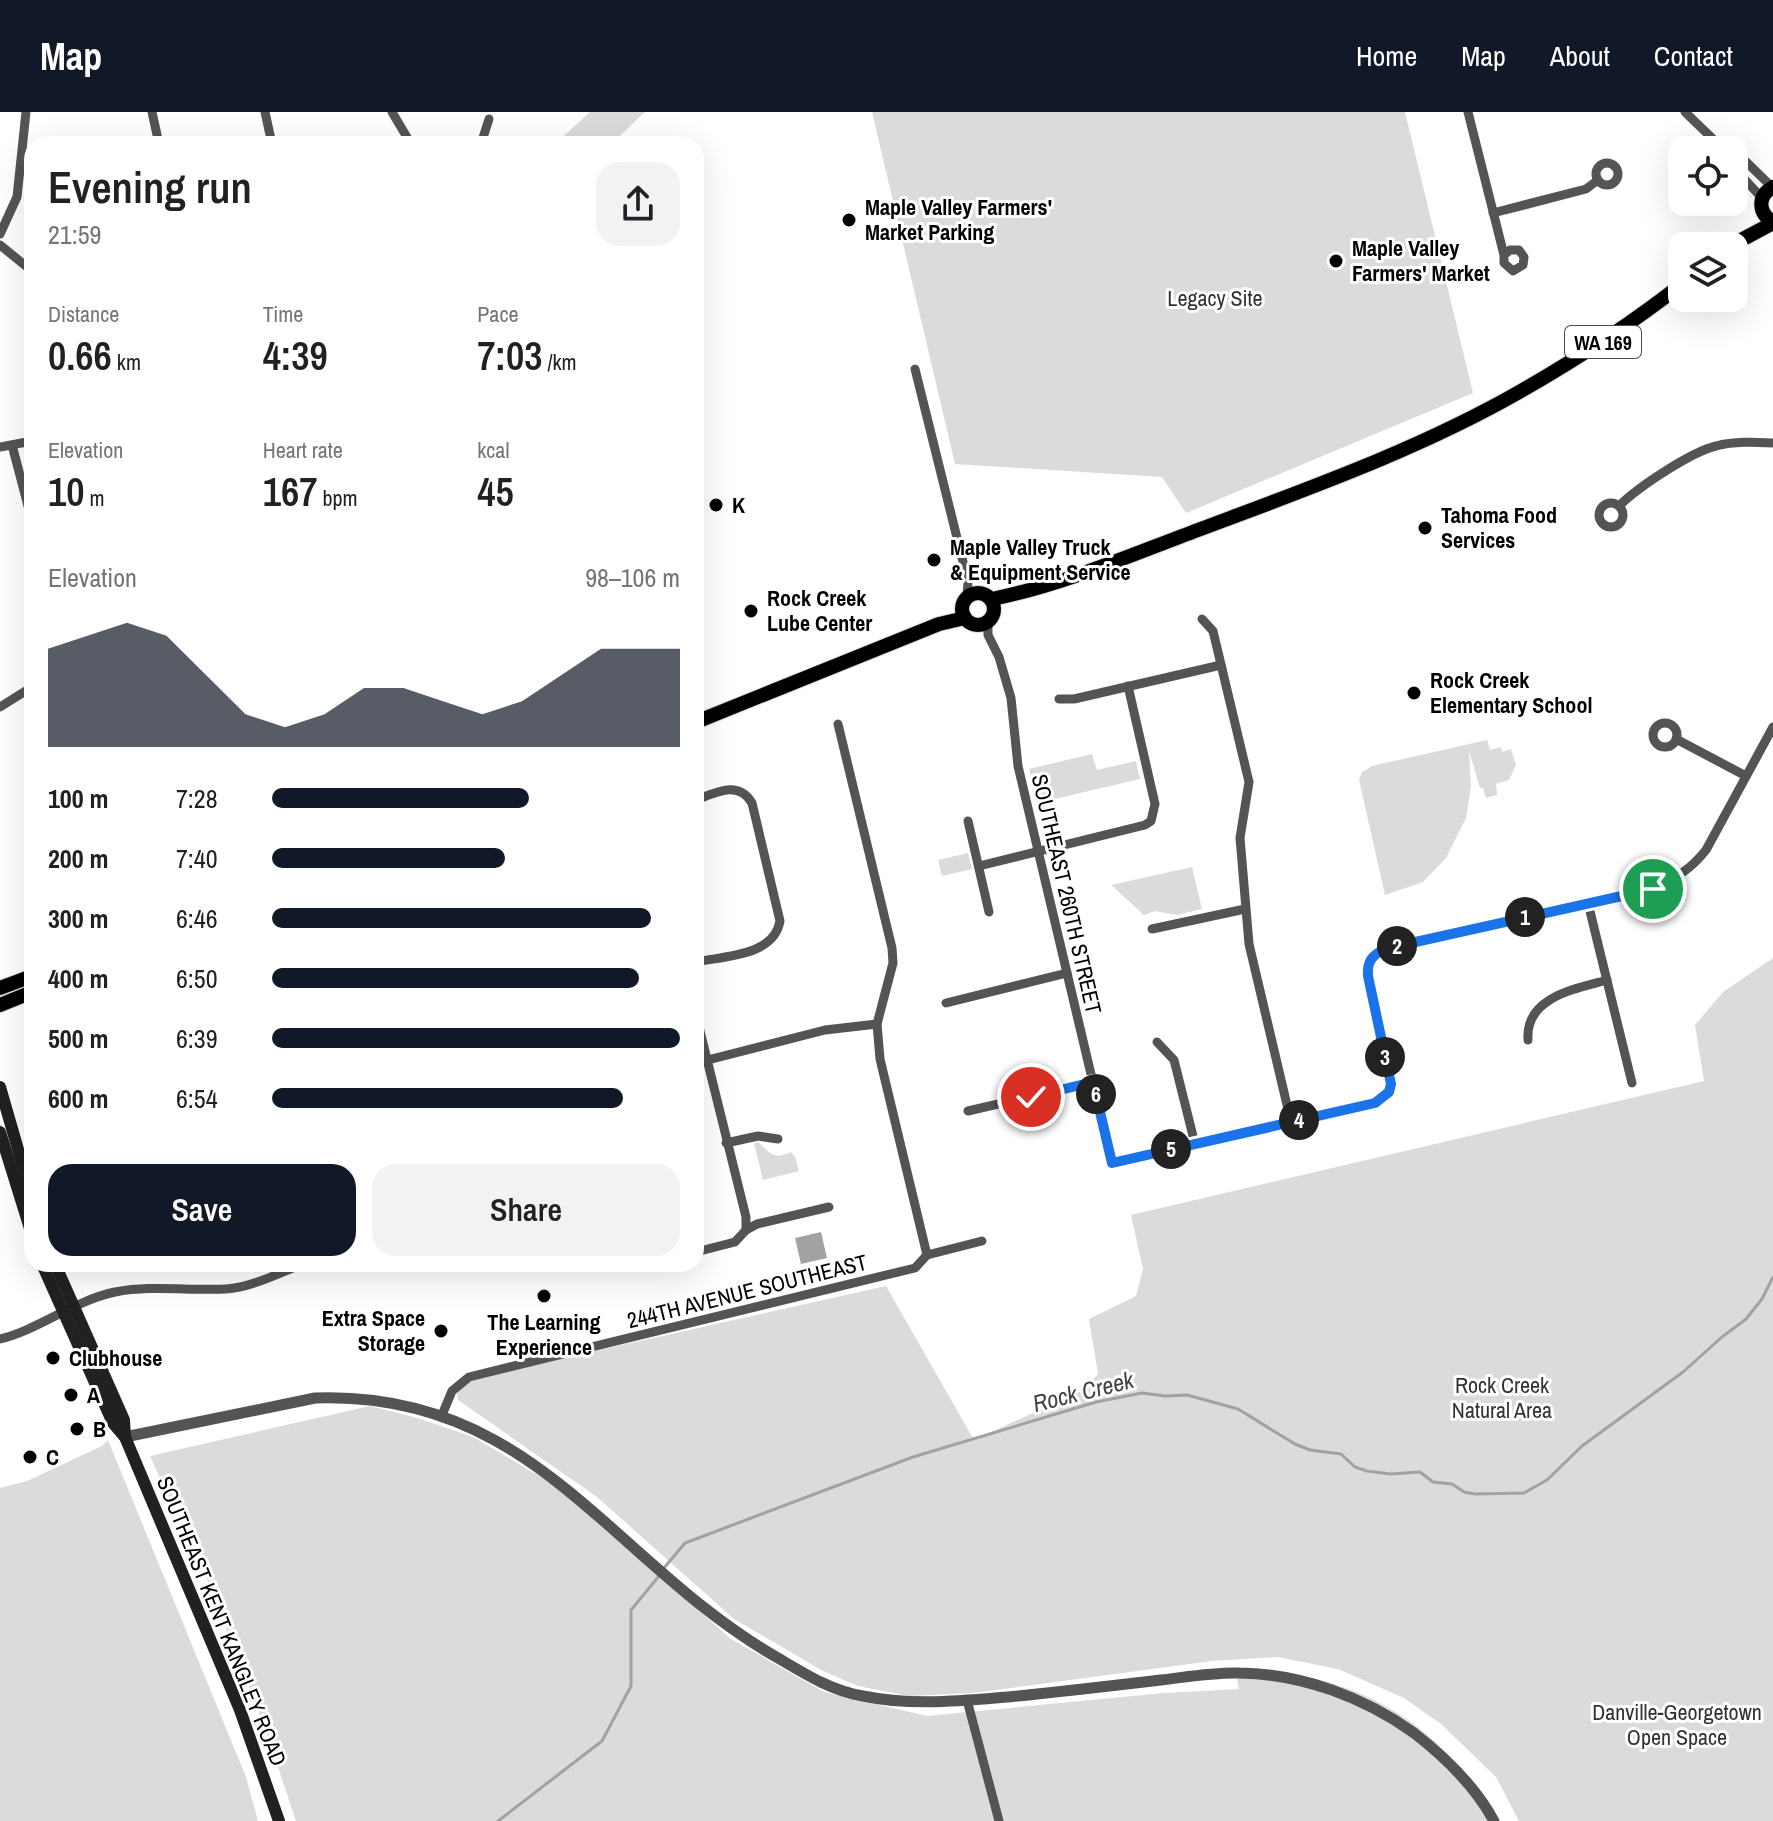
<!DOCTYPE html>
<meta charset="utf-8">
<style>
body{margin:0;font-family:"Archivo Narrow",sans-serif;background:#f2f2f2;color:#202124;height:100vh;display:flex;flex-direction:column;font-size:30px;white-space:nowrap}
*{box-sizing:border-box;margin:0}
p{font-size:26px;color:#757577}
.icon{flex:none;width:44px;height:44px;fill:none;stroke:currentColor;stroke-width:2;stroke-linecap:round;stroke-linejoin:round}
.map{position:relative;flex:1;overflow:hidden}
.sheet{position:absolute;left:24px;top:24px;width:680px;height:1136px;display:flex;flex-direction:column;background:#fff;border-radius:24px;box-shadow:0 8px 32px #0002}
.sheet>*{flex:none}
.tools{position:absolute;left:1668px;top:24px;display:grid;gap:16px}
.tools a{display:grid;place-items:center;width:80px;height:80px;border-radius:16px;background:#fff;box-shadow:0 8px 32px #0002;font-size:40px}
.pin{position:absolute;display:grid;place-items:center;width:68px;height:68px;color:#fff;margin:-34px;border:4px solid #fff;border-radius:50%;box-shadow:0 2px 8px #0007}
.km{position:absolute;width:40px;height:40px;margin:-20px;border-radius:50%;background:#222;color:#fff;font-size:22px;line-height:40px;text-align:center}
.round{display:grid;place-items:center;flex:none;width:84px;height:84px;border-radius:24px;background:#f2f2f2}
.summary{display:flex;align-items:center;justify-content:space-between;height:136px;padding:0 24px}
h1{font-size:44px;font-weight:600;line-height:60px}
.figures{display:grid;grid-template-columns:repeat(3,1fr);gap:12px;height:136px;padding:8px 24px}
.figures div{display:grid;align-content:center}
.figures b{font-size:40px;font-weight:600}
.figures small{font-size:22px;font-weight:400}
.figures p{font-size:22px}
.chart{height:224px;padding:16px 24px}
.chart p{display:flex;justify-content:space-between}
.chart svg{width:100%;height:144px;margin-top:8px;fill:#111827;opacity:.7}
.button{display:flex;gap:16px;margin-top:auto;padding:16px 24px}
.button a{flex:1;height:92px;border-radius:24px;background:#111827;color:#fff;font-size:32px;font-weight:600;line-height:92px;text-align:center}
.button a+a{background:#f2f2f2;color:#202124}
ul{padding:0 24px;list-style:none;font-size:26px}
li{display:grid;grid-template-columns:128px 96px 1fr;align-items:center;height:60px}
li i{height:20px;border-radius:10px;background:#111827}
header{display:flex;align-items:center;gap:48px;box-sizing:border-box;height:112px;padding:0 40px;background:#111827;color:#fff}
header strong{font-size:38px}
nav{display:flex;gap:44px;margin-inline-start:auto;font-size:28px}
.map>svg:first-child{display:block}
</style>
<header>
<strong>Map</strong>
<nav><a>Home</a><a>Map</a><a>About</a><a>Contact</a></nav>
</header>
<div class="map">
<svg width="1773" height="1709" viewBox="0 0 1773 1709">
<rect width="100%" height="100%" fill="#fff"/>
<g fill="#dbdbdb">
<polygon points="590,0 645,0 611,32 555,32"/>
<polygon points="872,0 1405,0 1473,281 1186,401 1162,365 955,352"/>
<polygon points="1487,628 1490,638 1501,635 1502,640 1511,637 1516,653 1509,668 1496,672 1497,683 1486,686 1483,676 1480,676 1469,639 1471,674 1466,706 1446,746 1423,770 1385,783 1359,668 1362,660 1372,654"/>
<polygon points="1092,642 1097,658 1136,649 1140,667 1037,691 1029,657"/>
<polygon points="968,741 972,757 942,764 938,748"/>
<polygon points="1192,755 1202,797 1177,803 1155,799 1144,803 1111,773"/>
<polygon points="1773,846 1773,1709 1519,1709 1496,1665 1441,1612 1404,1586 1338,1557 1278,1545 1212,1549 973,1581 909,1584 858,1574 823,1559 734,1507 597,1385 458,1288 457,1280 474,1266 886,1174 974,1328 1081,1279 1098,1262 1089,1207 1136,1184 1143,1157 1131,1103 1704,969 1695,913 1723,880"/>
<path d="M758,1030c12,10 15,19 33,10l4,5 4,14 -36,9 -9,-37z"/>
<path d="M370,1294l51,13 52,18 90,53 168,149 93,53 103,24 237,-23 75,-4 -3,-16c18,0 37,-1 55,1 61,9 121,39 162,86 15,18 28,41 42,61h-1199l-30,-90 -60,-154 -56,-121z"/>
<polygon points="108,1328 246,1665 258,1709 0,1709 0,1376 27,1369 102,1334"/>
</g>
<polygon fill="#a2a2a2" points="821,1120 827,1146 801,1152 795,1126"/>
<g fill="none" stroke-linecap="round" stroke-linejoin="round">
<g stroke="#a2a2a2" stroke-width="3">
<polyline points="664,1456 685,1431 913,1345 1096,1290 1142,1281 1165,1284 1187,1283 1238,1297 1295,1332 1310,1338 1341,1342 1355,1355 1367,1359 1390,1362 1420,1360 1433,1370 1452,1372 1464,1380 1475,1382 1524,1381 1547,1368 1582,1334 1683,1260 1722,1225 1746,1207 1762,1187 1773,1165"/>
<polyline points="498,1709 602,1629 631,1574 631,1498 659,1464"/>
</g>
<g stroke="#dbdbdb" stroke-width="16">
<g id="primary">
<path d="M1773,75c-16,9 -15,26 0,35"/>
<polyline points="1730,134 1773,111"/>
<circle cx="978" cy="497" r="16"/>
<path d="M992,487c70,-14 139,-44 206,-69 109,-41 222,-81 323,-139 56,-32 110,-67 161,-107"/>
<polyline points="696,610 939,512 965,506"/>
<polyline points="0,876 32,864"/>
<polyline points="0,893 32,880"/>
</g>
</g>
<g stroke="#545454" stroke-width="9">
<polyline points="152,0 159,32"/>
<polyline points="265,0 272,32"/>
<polyline points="392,0 411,32"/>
<polyline points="1468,0 1504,143 1504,151 1513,159 1523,153 1524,145 1519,138 1510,138 1504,143"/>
<polyline points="1685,0 1715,29 1733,37 1772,75"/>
<polyline points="481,32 489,7"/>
<circle cx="1607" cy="62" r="11"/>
<polyline points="1734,56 1762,86"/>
<polyline points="1493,101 1586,77 1598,68"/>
<polyline points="0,122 17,85 26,0"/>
<polyline points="0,133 32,159"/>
<polyline points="915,257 968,470 967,485"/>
<polyline points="12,333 32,409"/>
<polyline points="0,335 32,329"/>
<circle cx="1611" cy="403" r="12"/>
<path d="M1619,394c19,-19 72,-54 97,-60 18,-5 38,-4 57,-3"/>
<polyline points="1202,507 1213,519 1249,670 1240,726 1249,832 1291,1010"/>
<path d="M988,509v14l11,22 12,41 7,68 94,397 263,-60 14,-11 2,-8 -23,-108c-1,-15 4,-20 16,-27l269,-60c22,-10 38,-20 53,-39l67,-123"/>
<polyline points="1059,587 1074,587 1221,553"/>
<polyline points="0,595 32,575"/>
<circle cx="1665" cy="623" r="12"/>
<polyline points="838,612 892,836 893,851 877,912 880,947 927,1143"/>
<polyline points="1676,627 1746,664"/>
<path d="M696,688c20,-8 43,-20 56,3l28,118c-6,35 -55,35 -84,41"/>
<polyline points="968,709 989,800"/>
<polyline points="979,754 1145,713 1151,709 1155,692 1128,574"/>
<polyline points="1588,791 1632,971"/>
<polyline points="1152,817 1245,797"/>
<polyline points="946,891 1067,861"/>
<polyline points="696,903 746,1105 746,1118"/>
<path d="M1528,928c-3,-43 47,-51 79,-60"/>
<polyline points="1157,930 1174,948 1195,1032"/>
<polyline points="696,951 825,918 877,912"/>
<polyline points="968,999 1093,970"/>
<polyline points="726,1031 758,1024 778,1027"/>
<polyline points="696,1140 735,1130 746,1118 757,1112 829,1095"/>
<path d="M0,1227c40,-10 73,-38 115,-47 37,-7 74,-1 111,-3 27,-2 53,-16 77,-25"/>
<polyline points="442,1303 452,1279 469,1265 915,1156 927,1143 982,1129"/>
<polyline points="967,1588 999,1709"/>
</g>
<path stroke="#545454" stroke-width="11" d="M125,1325l190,-39c220,-8 296,165 463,260 27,16 54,33 85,38 48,10 96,5 145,1 51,-5 102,-11 153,-17 26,-3 53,-8 79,-7 62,1 124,24 174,60 31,24 61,53 80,88"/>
<g stroke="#212121" stroke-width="12">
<polyline points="0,975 32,1086"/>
<polyline points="0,1020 32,1123"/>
<polyline points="42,1152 113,1311 125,1325 240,1598 279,1709"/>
<polyline points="55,1152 124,1308 125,1325"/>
</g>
<use href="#primary" stroke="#000" stroke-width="14"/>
</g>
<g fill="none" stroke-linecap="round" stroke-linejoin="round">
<g stroke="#fff" stroke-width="16">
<path id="route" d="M1031,985l62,-15 19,81 263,-60 14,-11 2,-8 -23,-108c-1,-15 4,-20 16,-27l269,-60"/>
</g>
<use href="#route" stroke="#1a73e8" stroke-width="10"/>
</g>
<g fill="#000" stroke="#fff" stroke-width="3">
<circle cx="849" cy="108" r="8"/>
<circle cx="1336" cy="149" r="8"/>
<circle cx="716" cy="393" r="8"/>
<circle cx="1425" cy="416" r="8"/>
<circle cx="934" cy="448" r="8"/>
<circle cx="751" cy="499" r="8"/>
<circle cx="1414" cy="581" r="8"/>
<circle cx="544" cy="1184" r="8"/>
<circle cx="441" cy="1219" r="8"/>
<circle cx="53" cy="1246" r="8"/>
<circle cx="71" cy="1283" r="8"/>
<circle cx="77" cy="1317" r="8"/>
<circle cx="30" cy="1345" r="8"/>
</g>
<g text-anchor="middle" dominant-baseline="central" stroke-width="6" stroke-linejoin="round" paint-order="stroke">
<rect fill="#fff" stroke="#4c4c4c" stroke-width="2" x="1565" y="214" width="76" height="32" rx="6"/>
<g font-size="20" font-weight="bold" fill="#000">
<text x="1603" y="230">WA 169</text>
</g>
<g font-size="22" font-weight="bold" fill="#000" stroke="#fff" text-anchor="start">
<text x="865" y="95">Maple Valley Farmers'<tspan x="865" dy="25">Market Parking</tspan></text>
<text x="1352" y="136">Maple Valley<tspan x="1352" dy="25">Farmers' Market</tspan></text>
<text x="732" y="393">K</text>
<text x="1441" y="403">Tahoma Food<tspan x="1441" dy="25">Services</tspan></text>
<text x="950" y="435">Maple Valley Truck<tspan x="950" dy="25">&amp; Equipment Service</tspan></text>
<text x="767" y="486">Rock Creek<tspan x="767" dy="25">Lube Center</tspan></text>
<text x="1430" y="568">Rock Creek<tspan x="1430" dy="25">Elementary School</tspan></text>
<text x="425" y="1206" text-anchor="end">Extra Space<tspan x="425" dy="25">Storage</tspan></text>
<text x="544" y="1210" text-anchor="middle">The Learning<tspan x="544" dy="25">Experience</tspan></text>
<text x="69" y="1246">Clubhouse</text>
<text x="87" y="1283">A</text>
<text x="93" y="1317">B</text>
<text x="46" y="1345">C</text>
</g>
<g font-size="22" fill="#323232" stroke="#fff">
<text x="1215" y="186">Legacy Site</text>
<text x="1502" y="1273">Rock Creek<tspan x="1502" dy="25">Natural Area</tspan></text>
<text x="1677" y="1600">Danville-Georgetown<tspan x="1677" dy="25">Open Space</tspan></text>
</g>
<g font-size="22" fill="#000" stroke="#fff">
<text transform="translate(1067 782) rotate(77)">SOUTHEAST 260TH STREET</text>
<text transform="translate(747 1179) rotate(-14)">244TH AVENUE SOUTHEAST</text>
<text transform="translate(222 1509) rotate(68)">SOUTHEAST KENT KANGLEY ROAD</text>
</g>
<g font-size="24" font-style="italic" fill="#434343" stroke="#fff">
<text transform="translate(1083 1279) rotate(-14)">Rock Creek</text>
</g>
</g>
</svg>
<div class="tools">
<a><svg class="icon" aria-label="locate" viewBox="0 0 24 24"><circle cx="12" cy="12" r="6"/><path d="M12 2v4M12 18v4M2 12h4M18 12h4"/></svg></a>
<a><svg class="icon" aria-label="layers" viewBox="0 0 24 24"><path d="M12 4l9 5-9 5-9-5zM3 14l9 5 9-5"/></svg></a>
</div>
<div class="pin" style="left:1653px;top:777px;background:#1e9e55"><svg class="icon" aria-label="arrive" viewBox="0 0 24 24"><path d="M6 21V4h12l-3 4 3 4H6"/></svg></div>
<div class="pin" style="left:1031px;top:985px;background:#d93025"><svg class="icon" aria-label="check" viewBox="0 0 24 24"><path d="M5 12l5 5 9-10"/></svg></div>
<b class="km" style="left:1525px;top:805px">1</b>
<b class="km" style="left:1397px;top:834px">2</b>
<b class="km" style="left:1385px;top:945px">3</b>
<b class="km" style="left:1299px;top:1008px">4</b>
<b class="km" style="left:1171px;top:1037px">5</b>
<b class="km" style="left:1096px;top:982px">6</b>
<section class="sheet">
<div class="summary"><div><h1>Evening run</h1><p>21:59</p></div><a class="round"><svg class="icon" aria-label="share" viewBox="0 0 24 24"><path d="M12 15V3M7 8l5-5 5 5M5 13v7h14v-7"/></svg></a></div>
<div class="figures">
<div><p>Distance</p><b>0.66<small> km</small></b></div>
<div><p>Time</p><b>4:39</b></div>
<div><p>Pace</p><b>7:03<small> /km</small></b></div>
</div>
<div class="figures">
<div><p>Elevation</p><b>10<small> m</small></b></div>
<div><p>Heart rate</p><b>167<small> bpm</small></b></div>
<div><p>kcal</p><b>45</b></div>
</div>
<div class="chart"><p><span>Elevation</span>98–106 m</p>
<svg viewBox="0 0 160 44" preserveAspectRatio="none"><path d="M0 44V14L10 10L20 6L30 10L40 22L50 34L60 38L70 34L80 26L90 26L100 30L110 34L120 30L130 22L140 14L150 14L160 14V44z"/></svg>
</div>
<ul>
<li><b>100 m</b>7:28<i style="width:63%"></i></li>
<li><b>200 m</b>7:40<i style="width:57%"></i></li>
<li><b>300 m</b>6:46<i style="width:93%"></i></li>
<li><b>400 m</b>6:50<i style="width:90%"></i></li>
<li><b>500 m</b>6:39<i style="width:100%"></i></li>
<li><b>600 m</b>6:54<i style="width:86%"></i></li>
</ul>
<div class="button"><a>Save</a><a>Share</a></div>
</section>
</div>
